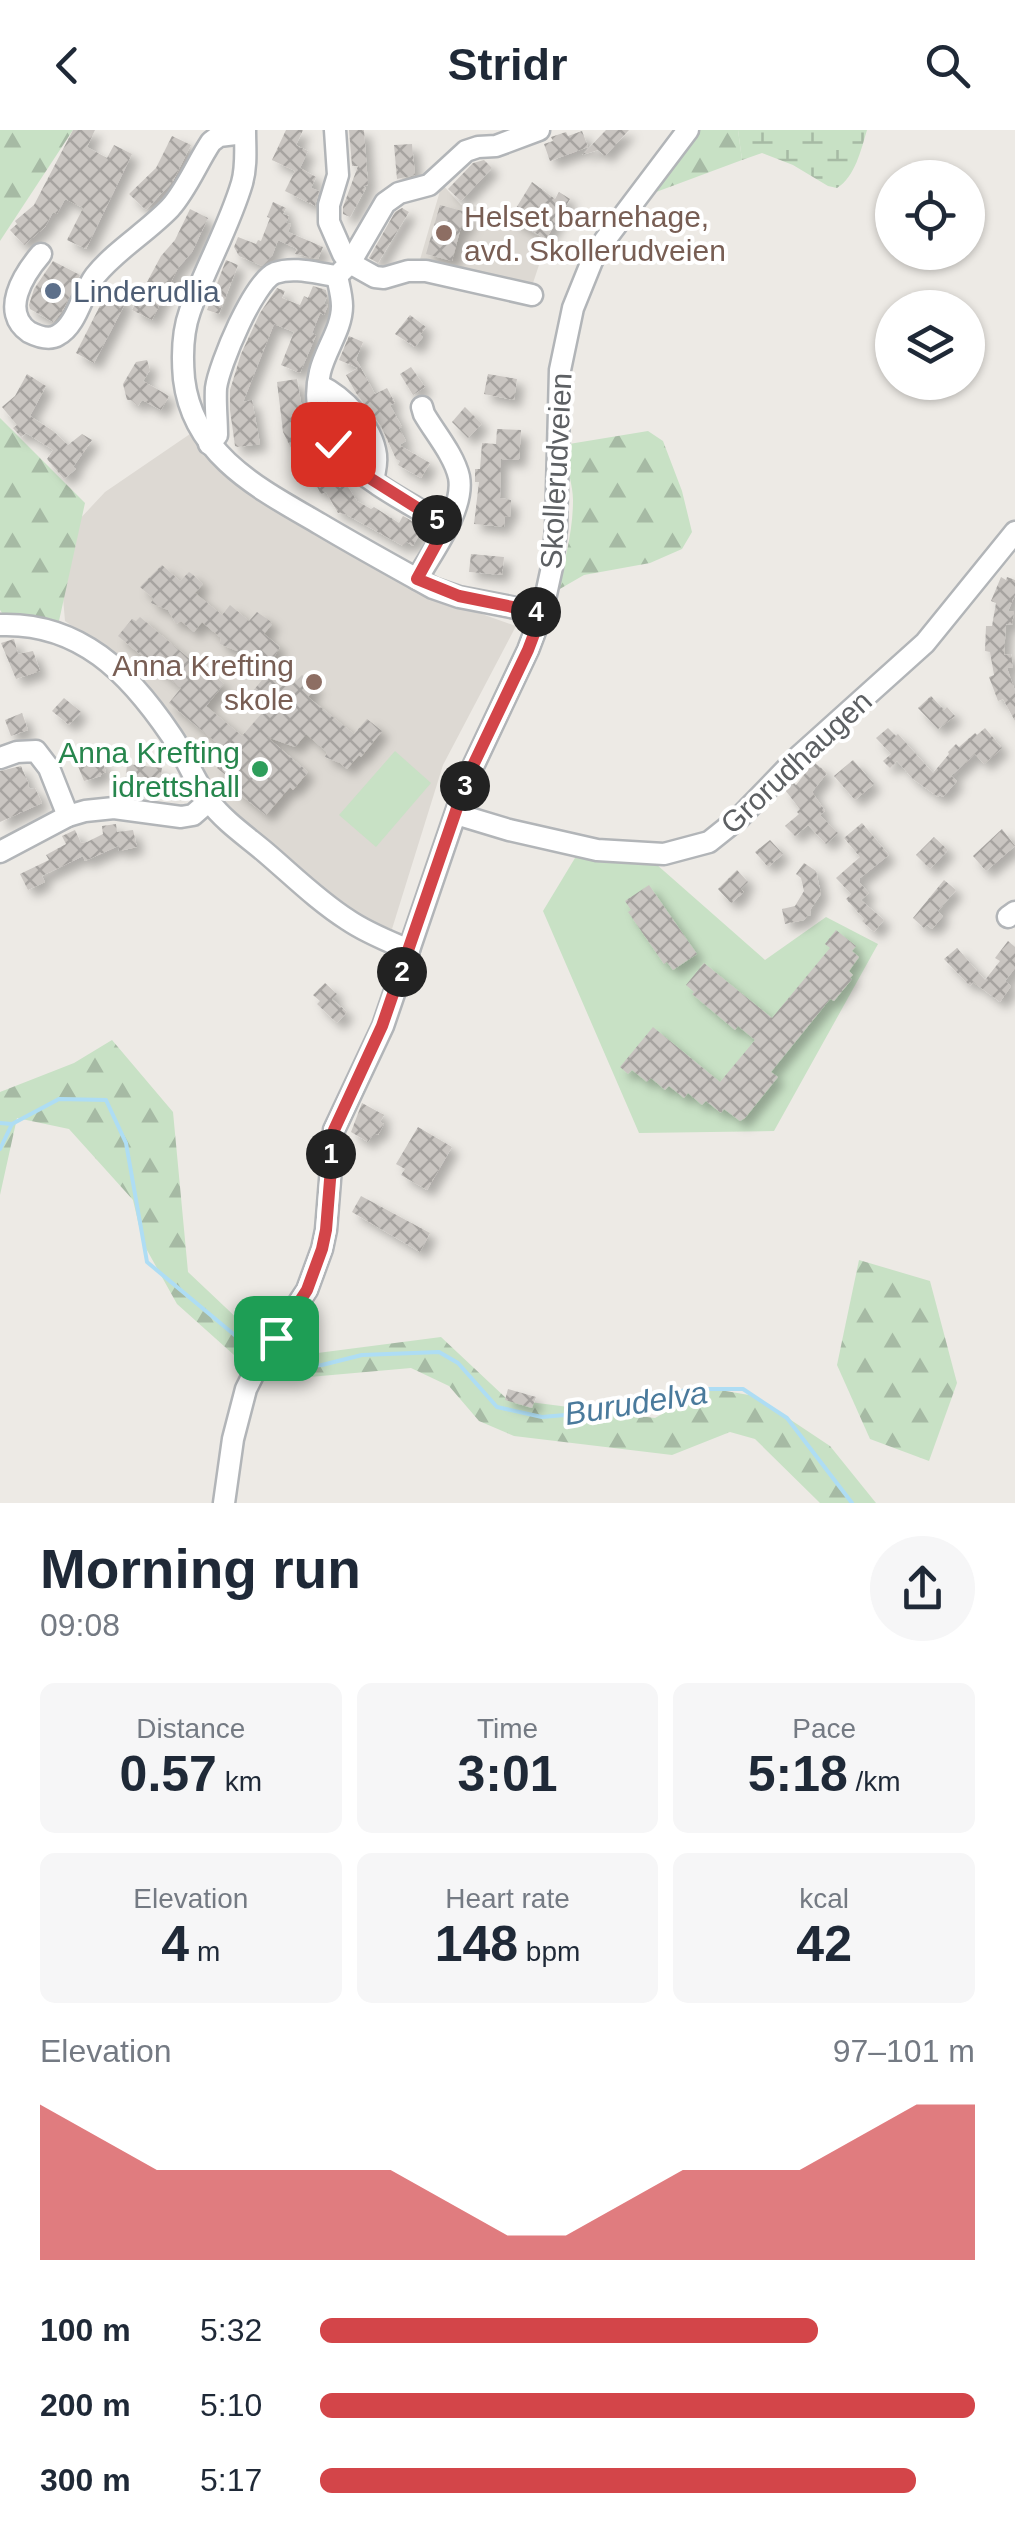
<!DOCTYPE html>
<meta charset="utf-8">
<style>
body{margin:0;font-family:Helvetica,sans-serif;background:#f6f6f7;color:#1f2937;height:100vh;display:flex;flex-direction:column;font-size:38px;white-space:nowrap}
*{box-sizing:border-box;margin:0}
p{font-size:32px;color:#747a83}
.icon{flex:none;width:55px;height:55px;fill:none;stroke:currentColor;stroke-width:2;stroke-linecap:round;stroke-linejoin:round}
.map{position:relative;height:1373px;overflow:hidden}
.panel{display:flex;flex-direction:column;background:#fff;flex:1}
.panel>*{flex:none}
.fabs{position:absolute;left:875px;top:30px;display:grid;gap:20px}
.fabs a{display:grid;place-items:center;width:110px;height:110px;border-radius:50%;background:#fff;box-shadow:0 2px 8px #0004;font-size:50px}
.pin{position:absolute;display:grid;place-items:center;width:85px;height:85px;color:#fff;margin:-42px;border-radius:20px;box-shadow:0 5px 15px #0006}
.km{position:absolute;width:50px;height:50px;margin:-25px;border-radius:50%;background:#222;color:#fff;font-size:28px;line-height:50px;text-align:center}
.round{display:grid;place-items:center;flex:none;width:105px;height:105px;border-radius:52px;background:#f6f6f7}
.headline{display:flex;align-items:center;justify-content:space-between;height:170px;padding:0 40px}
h1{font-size:55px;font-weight:700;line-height:75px}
.metrics{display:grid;grid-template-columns:repeat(3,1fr);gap:15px;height:170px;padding:10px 40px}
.metrics div{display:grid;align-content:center;border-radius:15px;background:#f6f6f7;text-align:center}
.metrics b{font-size:50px;font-weight:700}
.metrics small{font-size:28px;font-weight:400}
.metrics p{font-size:28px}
.chart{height:280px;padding:20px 40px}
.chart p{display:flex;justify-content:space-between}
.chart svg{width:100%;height:180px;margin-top:10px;fill:#d34549;opacity:.7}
ul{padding:0 40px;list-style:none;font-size:32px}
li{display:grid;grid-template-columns:160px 120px 1fr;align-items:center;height:75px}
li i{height:25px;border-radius:12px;background:#d34549}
header{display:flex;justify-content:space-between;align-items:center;height:130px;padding:0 40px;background:#fff;font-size:45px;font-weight:700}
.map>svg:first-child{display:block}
</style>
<header><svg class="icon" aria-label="back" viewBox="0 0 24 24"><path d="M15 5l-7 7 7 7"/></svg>Stridr<svg class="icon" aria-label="search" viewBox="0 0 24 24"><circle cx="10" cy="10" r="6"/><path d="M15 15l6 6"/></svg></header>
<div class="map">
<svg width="1015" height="1373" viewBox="0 0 1015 1373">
<defs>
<pattern id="forest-firs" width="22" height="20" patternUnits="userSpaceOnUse" patternTransform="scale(2.5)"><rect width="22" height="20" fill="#c8e1c5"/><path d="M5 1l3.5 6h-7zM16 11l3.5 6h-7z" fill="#a6baa4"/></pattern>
<pattern id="wetland-marsh" width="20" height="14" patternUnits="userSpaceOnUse" patternTransform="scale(2.5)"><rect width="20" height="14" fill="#c8e1c5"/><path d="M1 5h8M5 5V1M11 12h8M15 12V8" fill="none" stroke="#a6baa4"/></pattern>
<pattern id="building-cross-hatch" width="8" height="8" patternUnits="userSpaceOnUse" patternTransform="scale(2.5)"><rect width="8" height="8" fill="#c9c5c1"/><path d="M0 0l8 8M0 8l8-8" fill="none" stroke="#a6a3a0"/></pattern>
<filter id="shadow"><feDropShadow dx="7" dy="7" stdDeviation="5" flood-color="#0004"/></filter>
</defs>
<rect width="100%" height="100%" fill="#edeae5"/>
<g fill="#ddd9d3">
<polygon points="442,54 461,75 489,78 547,111 531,159 419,133"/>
<polygon points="190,304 212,331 259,370 414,460 516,496 443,635 392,799 353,785 229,680 156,571 126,533 65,491 60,432 77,392 105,362"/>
</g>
<g fill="#c8e1c5">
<polygon points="395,621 431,653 376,717 339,685"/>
<polygon points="575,728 656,734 765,830 826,787 878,814 774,1001 639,1003 543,781"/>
</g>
<g fill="url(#forest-firs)">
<polygon points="0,0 73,0 0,111"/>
<polygon points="696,0 738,0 742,30 648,65"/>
<polygon points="0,288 85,373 59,491 2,483 0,480"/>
<path d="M648,301l15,10 19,50 10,41 -10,17 -32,14 -66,12 -26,15c7,-30 15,-59 15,-90 0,-19 -10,-38 -4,-56z"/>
<polygon points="112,910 173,982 188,1142 279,1228 441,1207 507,1269 655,1288 708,1258 755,1266 830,1316 876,1373 820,1373 755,1309 730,1302 672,1325 514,1306 479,1291 449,1256 411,1238 287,1249 259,1233 234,1225 177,1174 143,1113 133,1070 69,999 17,988 0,1065 0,962 74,933"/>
<polygon points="859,1130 930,1151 957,1253 929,1331 870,1309 837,1235"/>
</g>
<path fill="url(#wetland-marsh)" d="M738,0h129c-6,20 -12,47 -30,58l-9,-2 -35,-21 -31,-12 -20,7z"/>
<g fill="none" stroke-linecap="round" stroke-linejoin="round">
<g stroke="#aeddf4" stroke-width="4">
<polyline points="0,993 12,994"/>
<polyline points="0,1019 12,994 59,969 106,970 126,1013 147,1132 255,1222"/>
<polyline points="273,1234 285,1238 322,1235 362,1225 439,1222 458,1233 497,1277 542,1287 635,1279 687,1259 743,1259 787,1288 852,1373"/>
</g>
</g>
<g fill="url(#building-cross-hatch)" filter="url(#shadow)">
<polygon points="73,0 95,0 87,17 107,28 114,15 132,24 86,119 67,110 83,78 65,69 57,84 53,82 45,97 24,115 10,100 17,94 15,91 34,75"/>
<polygon points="286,0 303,0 296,15 308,21 300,38 316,47 311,58 319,61 315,76 285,61 295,41 272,30"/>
<polygon points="349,0 364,0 368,55 363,56 366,58 350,87 343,84 343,77 358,36 352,36"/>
<polygon points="606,0 629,0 605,26 598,20 582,25"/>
<polygon points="582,1 588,17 550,31 544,14 553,11 551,7 566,2 568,6"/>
<polygon points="172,6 191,15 173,51 146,80 129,64 156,38"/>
<polygon points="412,14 415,45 397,49 394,15"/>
<polygon points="484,30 492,38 461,71 448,59 473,33"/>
<polygon points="532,52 555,69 559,62 570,69 546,109 510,88"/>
<polygon points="273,72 286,78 283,84 289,86 286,93 291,94 288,102 323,117 318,129 295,124 297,119 278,110 272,126 262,136 239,126 234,117 238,107 256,114 258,110 261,111 270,88 267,87"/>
<polygon points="440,75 466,82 464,86 469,87 465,99 461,97 452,131 426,124"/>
<polygon points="402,78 409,82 378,133 369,128 395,82"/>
<polygon points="190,79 208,88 192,122 178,138 152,190 132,180 161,126 175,110"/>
<polygon points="226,130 238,135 219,184 207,180"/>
<polygon points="53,131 80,145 63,180 53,192 30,179 29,175 34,159"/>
<polygon points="313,156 326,160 327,166 324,174 328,175 324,185 320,183 312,203 316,205 300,243 281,235 294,202 274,194 243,272 252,270 260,314 238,317 235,316 230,280 230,260 241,224 260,183 277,158 285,161 282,168 300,175 304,166 308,168"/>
<polygon points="108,160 127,170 94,233 76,223"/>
<polygon points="410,185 426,197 420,205 423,207 415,217 395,204"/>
<polygon points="349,206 363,212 356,229 375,264 387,258 395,273 390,275 402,297 399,298 406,311 399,315 430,333 421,348 398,335 400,331 396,329 381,296 356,263 346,245 358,238 339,230"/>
<polygon points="147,230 150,240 143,251 169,266 161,280 142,270 138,276 131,270 127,270 123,254 136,232"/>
<polygon points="411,237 425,257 413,265 400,244"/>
<polygon points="27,244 46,256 30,286 53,301 68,315 82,304 92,310 73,337 76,339 64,349 47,329 53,320 26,303 21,307 13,298 17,295 2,277 15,266"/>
<polygon points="488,244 517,249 514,270 484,264"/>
<polygon points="297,249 305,296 326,339 332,339 342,357 348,357 357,371 371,379 374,377 399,393 403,386 417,394 416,397 421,401 413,416 407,412 403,416 345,384 338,383 326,362 321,364 310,344 305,346 283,302 277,252"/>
<polygon points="465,277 482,294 468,308 452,292"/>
<polygon points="497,299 521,300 519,330 501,329 500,368 511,370 510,387 505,386 504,397 474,394 479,352 475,352 475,339 480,339 482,313 496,314"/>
<polygon points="471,424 504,427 502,445 469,442"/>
<polygon points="162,435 180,451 189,442 192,444 203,454 195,463 222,485 230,475 249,491 257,482 270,491 272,494 264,504 280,517 270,534 293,554 302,545 305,547 316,557 308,567 354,604 367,589 382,601 361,627 359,625 347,639 340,633 325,627 327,622 306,604 295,617 267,607 308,642 293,660 290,657 266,685 233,659 237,654 217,638 229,623 169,573 181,558 118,506 132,489 136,491 140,487 212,548 215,546 224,554 206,576 242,606 262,583 266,572 253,561 266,545 250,532 245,535 237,521 220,514 221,508 202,492 194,502 181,491 176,494 168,480 151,473 153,468 140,457"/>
<polygon points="1001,447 1006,450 1007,447 1015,450 1015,465 1008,481 1014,482 1012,495 1006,494 1004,525 1011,524 1013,537 1007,538 1015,561 1015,591 1003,569 998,571 989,547 994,545 990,522 985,521 986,496 992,496 996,473 991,471"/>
<polygon points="14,509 18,524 33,521 40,541 16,549 1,513"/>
<polygon points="931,566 944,580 947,577 955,586 938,599 918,578"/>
<polygon points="64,568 81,582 69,595 52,581"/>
<polygon points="22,583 28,600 11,606 5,590"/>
<polygon points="888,598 896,606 898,604 933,643 949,624 948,622 956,614 959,617 975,603 977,605 985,598 1002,618 984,634 975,624 951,646 957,651 943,667 940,665 938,667 913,649 897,631 890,638 883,631 891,624 876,608"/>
<polygon points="100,626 106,642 100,645 101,646 84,651 78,636"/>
<polygon points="853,630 874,654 855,670 834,646"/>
<polygon points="814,632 827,643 812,662 825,681 820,685 838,703 826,714 808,695 795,706 785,696 799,684 797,682 800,679 785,660 793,652 796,655"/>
<polygon points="127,634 162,638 161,644 177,645 176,660 162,659 162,655 142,653 142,658 125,656"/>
<polygon points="21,636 29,655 28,657 31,659 35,658 42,673 0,692 0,641"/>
<polygon points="862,693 889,725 860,748 859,752 869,763 861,770 884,790 874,802 862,791 864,789 846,769 851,764 836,748 860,727 844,708"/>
<polygon points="116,694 117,702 133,700 137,717 119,721 118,716 85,731 83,726 42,746 45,752 28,760 20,744 49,730 46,725 66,714 62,706 75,700 81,713 87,712 103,704 102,696"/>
<polygon points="1002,699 1015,716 986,741 973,726"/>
<polygon points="934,707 948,720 930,739 916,725"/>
<polygon points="770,710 783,724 768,737 755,722"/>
<polygon points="804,733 816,741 821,764 810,780 811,785 807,786 804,790 785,794 782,779 795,776 804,761 801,748 796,744"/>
<polygon points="737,740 748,752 741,759 744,762 731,773 718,759"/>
<polygon points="944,750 956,760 938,781 943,786 932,799 927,795 924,798 913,788"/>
<polygon points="649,755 697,824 673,840 667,832 664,834 628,782 631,780 625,771"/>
<polygon points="836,800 856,816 852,821 859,827 849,841 853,845 850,848 852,849 834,871 830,869 771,942 778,947 745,988 740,991 724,979 721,983 706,971 702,975 688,963 684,968 669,956 665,960 651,948 647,952 632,940 628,944 620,937 653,897 720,952 755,910 738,896 735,900 692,864 694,862 686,855 704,833 772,888 830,818 825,814"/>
<polygon points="1008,811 1015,817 1015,838 1005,851 1011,856 1000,872 973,852 970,856 944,829 957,818 985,850 1000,831 995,828"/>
<polygon points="325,853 337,864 332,869 347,882 337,893 317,874 320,871 313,865"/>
<polygon points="362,973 384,985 380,992 384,994 378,1005 374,1003 368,1012 351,1002"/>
<polygon points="418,997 452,1017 427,1060 401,1045 405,1039 396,1034"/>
<polygon points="361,1066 430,1103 420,1122 352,1082"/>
<polygon points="508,1259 536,1267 532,1278 505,1270"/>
</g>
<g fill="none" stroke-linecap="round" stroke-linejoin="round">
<g stroke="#b2b5b8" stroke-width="25">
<g id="minor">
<path d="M245,0c0,18 2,35 -3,53 -13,44 -37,85 -52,128 -8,22 -8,46 -6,68 9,77 76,110 136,145 37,22 75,43 113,64l26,9 83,16"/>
<polyline points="335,0 338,45 329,75 329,92 343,124 350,133 375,147 384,148 408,141 426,141 532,165"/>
<path d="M41,124c-18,21 -41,58 -12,78 8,4 20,9 29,3 19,-10 24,-42 37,-59 21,-26 52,-44 75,-68 17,-19 27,-45 41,-66l8,-6 25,-3"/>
<path d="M337,146c2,10 5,20 5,30 0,23 -17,44 -22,66 -20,83 69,118 127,154"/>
<path d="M319,255c25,12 53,41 57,70 1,9 -1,17 -3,25"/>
<path d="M209,314l8,-9c0,-15 -2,-32 -1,-47 3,-23 38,-107 59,-115 20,-7 43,1 62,3l13,-13 35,-60 14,-10 30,-8 37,-34 12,-4 18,-1 43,-16"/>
<path d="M417,449c15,-27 48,-70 42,-102 -5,-22 -24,-44 -35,-63l-2,-7"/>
<path d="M0,495c80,-3 129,48 171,110 14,20 23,45 38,66 15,20 37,35 56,51 27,23 53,49 83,68 19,13 40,21 61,30"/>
<polyline points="0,628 17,622 36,621 49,638 68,686"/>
<polyline points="456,684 509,700 597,720 664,724 709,712 739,688 796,629 925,513 1015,402"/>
<polyline points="0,722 68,686 85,681 114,678 181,687 193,685 209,671"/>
<polyline points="1008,787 1015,782"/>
<polyline points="224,1373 233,1309 246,1259 259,1233 307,1160 322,1119 326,1100 334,1000 383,896 468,647 528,520 542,483 552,437 556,399 560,240 573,178 592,131 605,110 688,0"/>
</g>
</g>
<use href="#minor" stroke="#fff" stroke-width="20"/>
</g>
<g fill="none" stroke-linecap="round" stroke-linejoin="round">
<g stroke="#fff" stroke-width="20">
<polyline id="route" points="276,1208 307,1160 322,1119 326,1100 334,1000 382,896 468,646 528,520 542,483 459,466 417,449 446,396 357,340 333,314"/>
</g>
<use href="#route" stroke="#d34549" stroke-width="12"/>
</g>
<g fill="#8d6e63" stroke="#fff" stroke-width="4">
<circle cx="444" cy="103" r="10"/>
<circle cx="314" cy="552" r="10"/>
</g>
<circle fill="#5c6f8a" stroke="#fff" stroke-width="4" cx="53" cy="161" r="10"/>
<circle fill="#2e9e5b" stroke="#fff" stroke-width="4" cx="260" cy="639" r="10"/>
<g text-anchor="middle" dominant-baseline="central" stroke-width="8" stroke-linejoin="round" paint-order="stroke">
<g font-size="30" fill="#785e54" stroke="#fff" text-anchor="start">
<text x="464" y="86">Helset barnehage,<tspan x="464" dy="34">avd. Skollerudveien</tspan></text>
<text x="294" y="535" text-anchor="end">Anna Krefting<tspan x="294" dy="34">skole</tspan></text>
</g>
<g font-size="30" fill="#4e5e75" stroke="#fff" text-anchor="start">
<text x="73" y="161">Linderudlia</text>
</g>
<g font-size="30" fill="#5d6063" stroke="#fff">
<text transform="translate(556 341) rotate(-87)">Skollerudveien</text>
<text transform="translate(796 632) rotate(-43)">Grorudhaugen</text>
</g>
<g font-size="30" fill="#27864d" stroke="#fff" text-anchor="end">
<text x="240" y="622">Anna Krefting<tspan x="240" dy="34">idrettshall</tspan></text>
</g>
<g font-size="32" font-style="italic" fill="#4a7a9c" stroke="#fff">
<text transform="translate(636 1273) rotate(-9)">Burudelva</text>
</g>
</g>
</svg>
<div class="fabs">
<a><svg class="icon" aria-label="locate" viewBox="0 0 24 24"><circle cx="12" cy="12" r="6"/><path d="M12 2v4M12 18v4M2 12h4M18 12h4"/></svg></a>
<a><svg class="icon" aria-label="layers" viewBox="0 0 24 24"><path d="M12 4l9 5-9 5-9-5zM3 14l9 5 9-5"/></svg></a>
</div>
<div class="pin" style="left:276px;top:1208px;background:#1e9e55"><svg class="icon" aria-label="arrive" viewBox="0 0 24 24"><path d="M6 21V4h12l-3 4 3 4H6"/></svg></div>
<div class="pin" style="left:333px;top:314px;background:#d93025"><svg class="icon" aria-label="check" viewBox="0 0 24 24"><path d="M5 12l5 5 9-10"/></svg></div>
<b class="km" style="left:331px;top:1024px">1</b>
<b class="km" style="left:402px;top:842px">2</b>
<b class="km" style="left:465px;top:656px">3</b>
<b class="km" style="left:536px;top:482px">4</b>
<b class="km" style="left:437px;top:390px">5</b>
</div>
<section class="panel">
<div class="headline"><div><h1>Morning run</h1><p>09:08</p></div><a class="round"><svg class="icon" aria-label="share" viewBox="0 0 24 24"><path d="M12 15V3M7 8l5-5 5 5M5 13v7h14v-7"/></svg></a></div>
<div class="metrics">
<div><p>Distance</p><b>0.57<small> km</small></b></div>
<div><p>Time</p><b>3:01</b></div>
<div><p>Pace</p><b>5:18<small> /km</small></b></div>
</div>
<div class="metrics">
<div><p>Elevation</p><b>4<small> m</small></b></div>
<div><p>Heart rate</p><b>148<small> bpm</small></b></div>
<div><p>kcal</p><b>42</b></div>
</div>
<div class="chart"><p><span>Elevation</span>97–101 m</p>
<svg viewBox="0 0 160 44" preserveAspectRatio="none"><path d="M0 44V6L10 14L20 22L30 22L40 22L50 22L60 22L70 30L80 38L90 38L100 30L110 22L120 22L130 22L140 14L150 6L160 6V44z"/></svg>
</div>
<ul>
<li><b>100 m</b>5:32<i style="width:76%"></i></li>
<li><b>200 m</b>5:10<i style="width:100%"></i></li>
<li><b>300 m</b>5:17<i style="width:91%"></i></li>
</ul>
</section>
